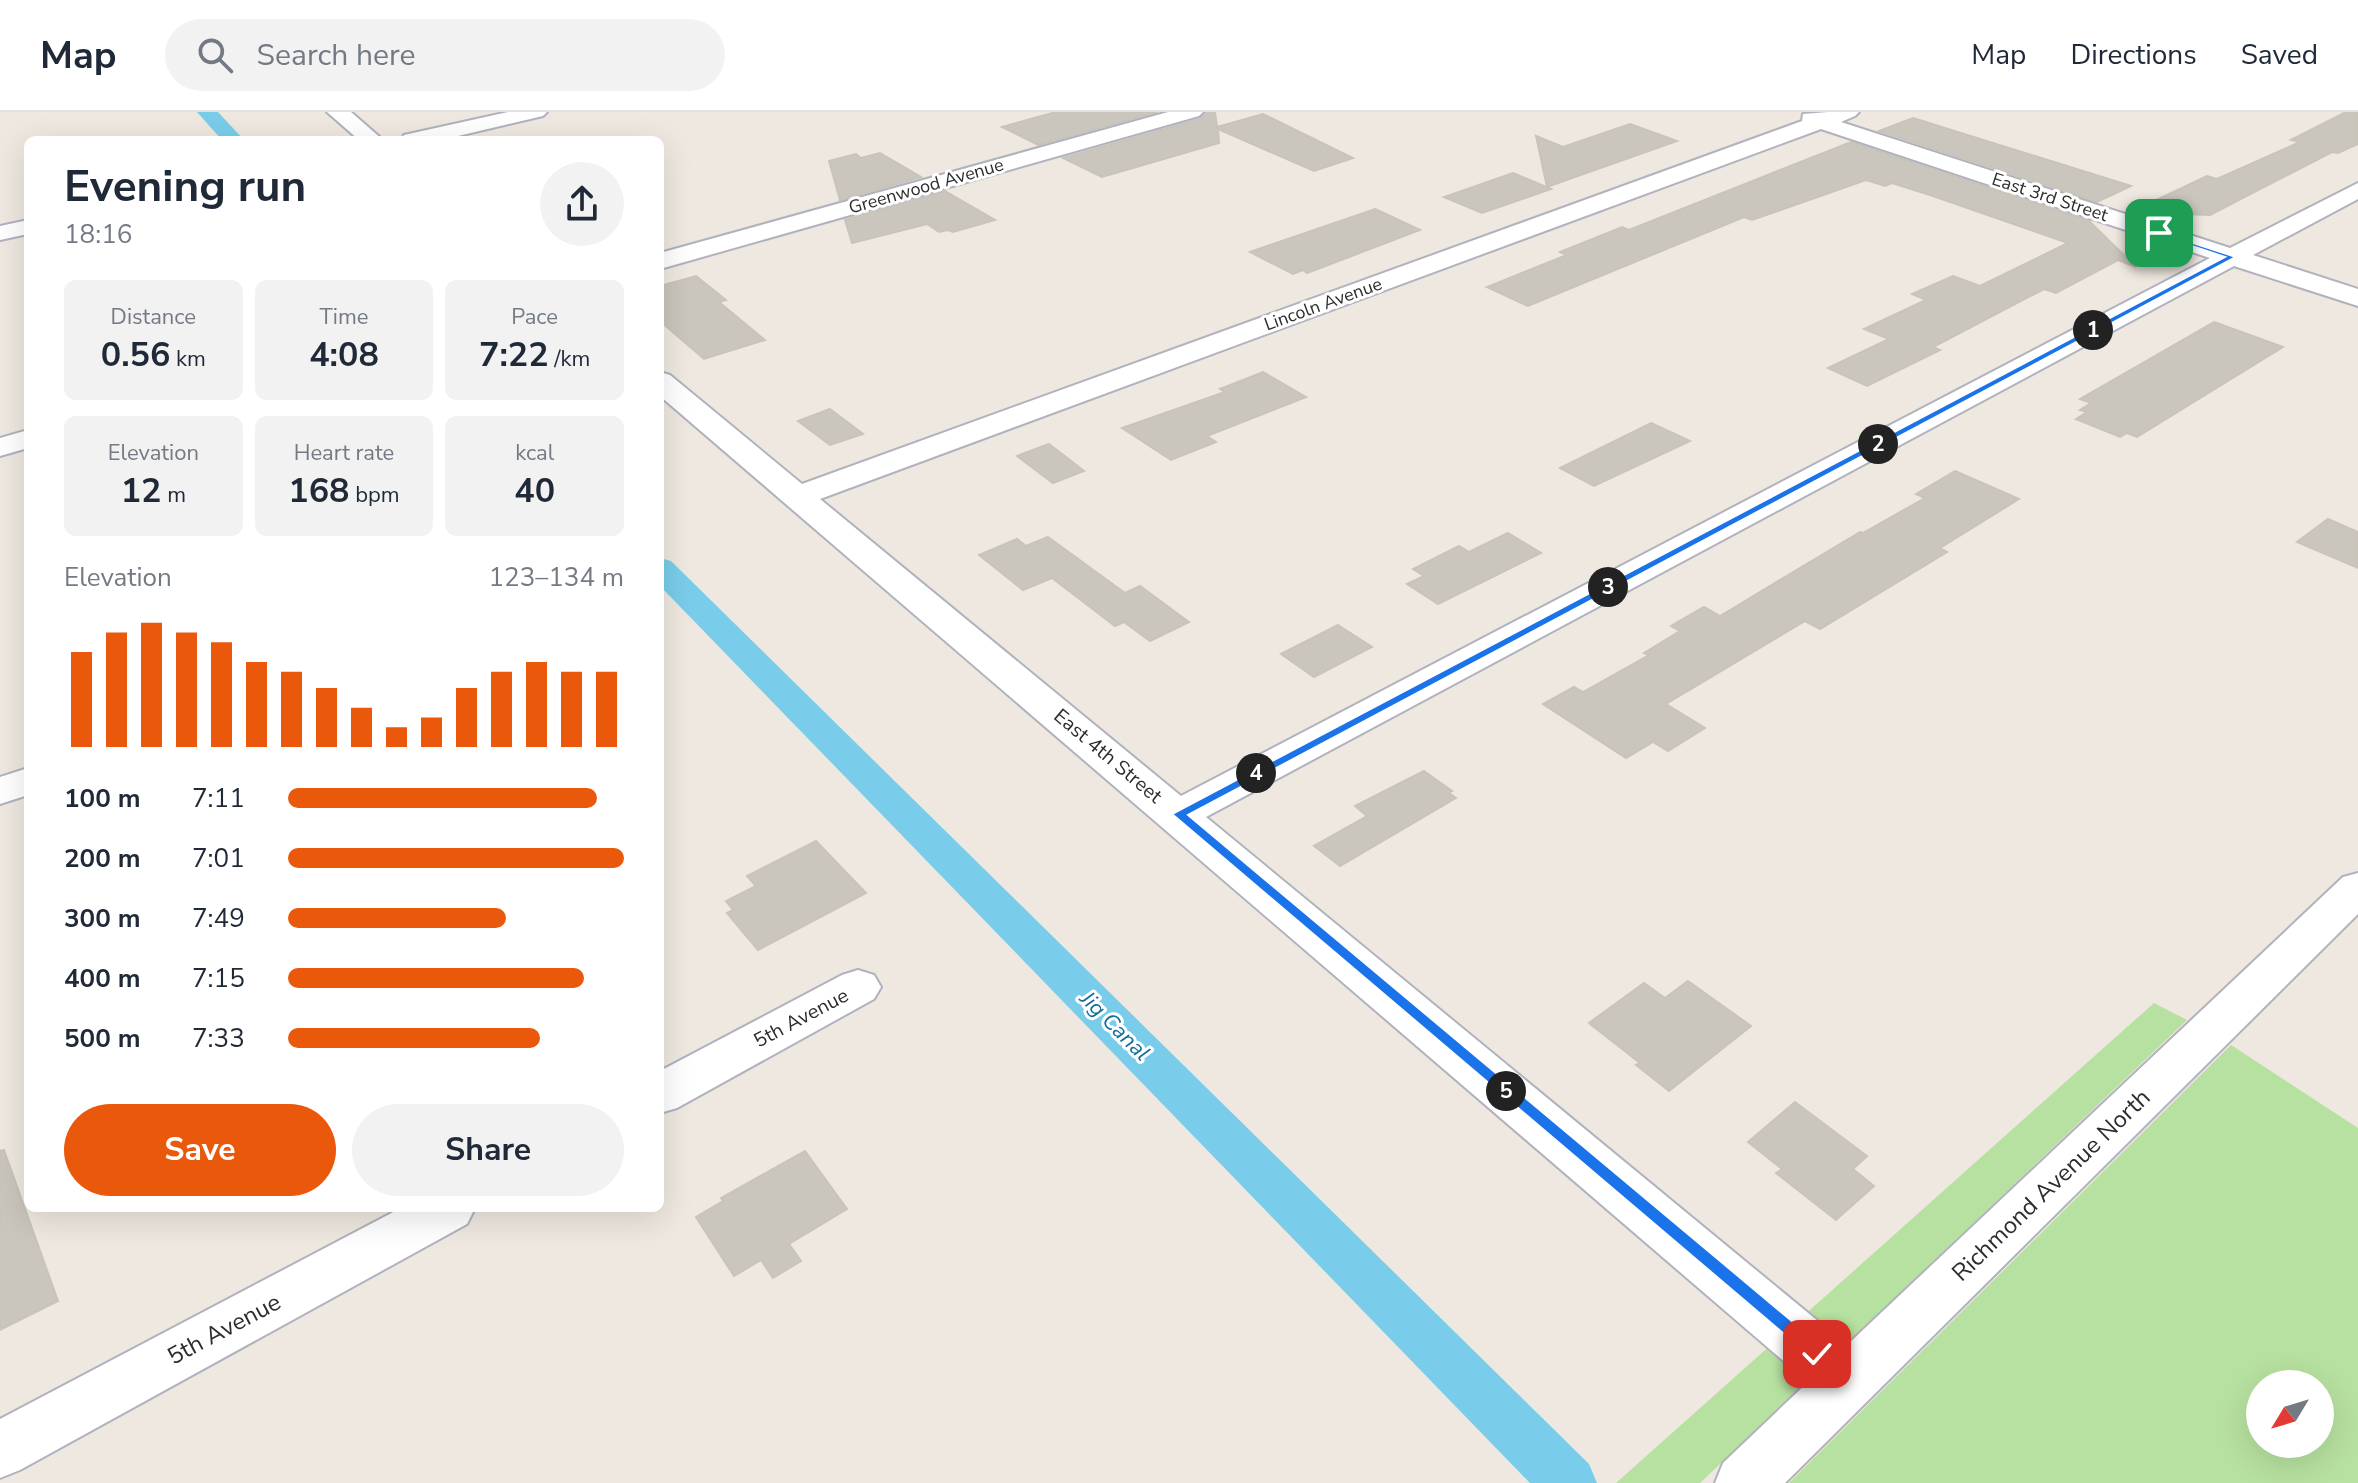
<!DOCTYPE html>
<meta charset="utf-8">
<style>
body{margin:0;font-family:"Nunito Sans",sans-serif;background:#f2f2f3;color:#1f2937;height:100vh;display:flex;flex-direction:column;font-size:30px;white-space:nowrap}
*{box-sizing:border-box;margin:0}
p{font-size:26px;color:#747a83}
.icon{flex:none;width:44px;height:44px;fill:none;stroke:currentColor;stroke-width:2;stroke-linecap:round;stroke-linejoin:round}
.map{position:relative;flex:1;overflow:hidden}
.panel{position:absolute;left:24px;top:24px;width:640px;height:1076px;display:flex;flex-direction:column;background:#fff;border-radius:12px;box-shadow:0 8px 32px #0002}
.panel>*{flex:none}
.needle{width:52px;rotate:232deg}
.tools{position:absolute;left:2246px;top:1258px;display:grid;gap:16px}
.tools a{display:grid;place-items:center;width:88px;height:88px;border-radius:50%;background:#fff;box-shadow:0 8px 32px #0002;font-size:40px}
.pin{position:absolute;display:grid;place-items:center;width:68px;height:68px;color:#fff;margin:-34px;border-radius:16px;box-shadow:0 4px 12px #0006}
.km{position:absolute;width:40px;height:40px;margin:-20px;border-radius:50%;background:#222;color:#fff;font-size:22px;line-height:40px;text-align:center}
.round{display:grid;place-items:center;flex:none;width:84px;height:84px;border-radius:42px;background:#f2f2f3}
.headline{display:flex;align-items:center;justify-content:space-between;height:136px;padding:0 40px}
h1{font-size:44px;font-weight:700;line-height:60px}
.figures{display:grid;grid-template-columns:repeat(3,1fr);gap:12px;height:136px;padding:8px 40px}
.figures div{display:grid;align-content:center;border-radius:12px;background:#f2f2f3;text-align:center}
.figures b{font-size:34px;font-weight:700}
.figures small{font-size:22px;font-weight:400}
.figures p{font-size:22px}
.chart{height:224px;padding:16px 40px}
.chart p{display:flex;justify-content:space-between}
.chart svg{width:100%;height:144px;margin-top:8px;stroke:#ea580c;stroke-width:6}
.action{display:flex;gap:16px;margin-top:auto;padding:16px 40px}
.action a{flex:1;height:92px;border-radius:48px;background:#ea580c;color:#fff;font-size:32px;font-weight:700;line-height:92px;text-align:center}
.action a+a{background:#f2f2f3;color:#1f2937}
ul{padding:0 40px;list-style:none;font-size:26px}
li{display:grid;grid-template-columns:128px 96px 1fr;align-items:center;height:60px}
li i{height:20px;border-radius:10px;background:#ea580c}
header{display:flex;align-items:center;gap:48px;box-sizing:border-box;height:112px;padding:0 40px;background:#fff;border-bottom:2px solid #e0e1e3}
header strong{font-size:38px}
nav{display:flex;gap:44px;margin-inline-start:auto;font-size:28px}
.search{width:560px;height:72px;background:#f2f2f3;display:flex;align-items:center;gap:20px;box-sizing:border-box;padding:0 28px;border-radius:44px;color:#747a83;font-size:30px}
.map>svg:first-child{display:block}
</style>
<header>
<strong>Map</strong>
<div class="search"><svg class="icon" aria-label="search" viewBox="0 0 24 24"><circle cx="10" cy="10" r="6"/><path d="M15 15l6 6"/></svg>Search here</div>
<nav><a>Map</a><a>Directions</a><a>Saved</a></nav>
</header>
<div class="map">
<svg width="2358" height="1371" viewBox="0 0 2358 1371">
<rect width="100%" height="100%" fill="#eee8e0"/>
<g fill="#b7e1a0" fill-rule="evenodd">
<polygon points="2154,891 2187,908 1700,1371 1616,1371"/>
<path d="M2231,933l127,83v355h-569zM2260,1272h60v60h-60z"/>
</g>
<g fill="none" stroke-linecap="round" stroke-linejoin="round">
<g fill="#79cdea" fill-rule="evenodd">
<polygon points="197,0 218,0 244,28 222,28"/>
<polygon points="660,446 671,449 1589,1352 1597,1371 1530,1371 660,474"/>
</g>
</g>
<g fill="#cac6be" stroke="#c9c4ba" stroke-width="2">
<polygon points="1056,0 1157,0 1038,33 1002,15"/>
<polygon points="1206,0 1215,0 1217,15 1263,2 1353,46 1314,59 1218,17 1219,31 1102,65 1063,46 1200,7"/>
<polygon points="2346,0 2358,0 2358,32 2338,41 2332,40 2210,103 2131,100 2207,64 2217,67 2300,30 2291,28"/>
<polygon points="1913,6 2131,74 2097,90 1879,19"/>
<polygon points="1630,12 1677,29 1547,75 1536,24 1563,35"/>
<polygon points="1851,30 2089,109 2136,155 2118,148 2056,181 2044,177 1933,235 1940,238 1867,274 1828,256 1889,227 1864,217 1926,188 1912,182 1953,164 1980,174 2068,131 1930,83 1892,71 1885,74 1866,68 1752,108 1744,105 1528,194 1487,175 1567,143 1560,140 1622,115 1629,118"/>
<polygon points="880,41 921,65 840,88 829,49 856,42 861,46"/>
<polygon points="1513,61 1551,77 1482,101 1444,85"/>
<polygon points="945,79 995,108 953,120 948,118 939,120 927,112 852,131 845,108"/>
<polygon points="1375,97 1420,118 1307,161 1303,158 1293,162 1250,140"/>
<polygon points="696,164 726,188 719,190 765,228 704,247 660,209 660,174"/>
<polygon points="2214,210 2283,235 2137,325 2127,321 2120,325 2076,307 2087,300 2080,298 2091,291 2080,287"/>
<polygon points="1263,260 1306,285 1207,324 1216,330 1171,348 1122,316 1225,280 1220,277"/>
<polygon points="830,297 863,322 830,333 798,309"/>
<polygon points="1651,311 1690,329 1594,374 1560,356"/>
<polygon points="1049,332 1084,359 1053,371 1017,344"/>
<polygon points="1955,359 2019,387 1940,436 1947,440 1820,517 1805,509 1666,592 1705,616 1668,639 1653,630 1626,646 1543,592 1574,575 1583,580 1649,543 1644,541 1680,519 1671,514 1704,495 1720,504 1860,420 1863,421 1925,386 1916,382"/>
<polygon points="2328,407 2358,420 2358,456 2297,430"/>
<polygon points="1508,421 1541,441 1438,492 1407,472 1424,464 1413,457 1459,434 1469,440"/>
<polygon points="1048,425 1125,481 1140,474 1189,510 1150,529 1124,510 1115,514 1052,466 1023,478 979,443 1017,427 1026,434"/>
<polygon points="1338,513 1372,535 1314,565 1281,542"/>
<polygon points="1424,659 1452,679 1449,681 1456,686 1340,754 1314,734 1367,704 1355,694"/>
<polygon points="816,729 866,781 758,838 727,801 733,798 726,789 756,774 747,764"/>
<polygon points="1688,869 1751,914 1669,979 1636,953 1640,951 1589,911 1644,871 1665,886"/>
<polygon points="1795,990 1867,1044 1853,1057 1874,1074 1836,1108 1776,1061 1782,1057 1748,1030"/>
<polygon points="4,1038 58,1189 0,1218 0,1039"/>
<polygon points="805,1039 847,1097 789,1132 801,1149 773,1166 761,1148 734,1164 696,1105 723,1089 721,1086"/>
</g>
<g fill="none" stroke-linecap="round" stroke-linejoin="round">
<g stroke="#b0b3bd" stroke-width="4">
<g id="minor">
<polygon points="327,0 351,0 383,28 359,28"/>
<polygon points="508,0 547,0 543,4 441,28 401,28 404,23"/>
<polygon points="1168,0 1203,0 1199,4 660,157 660,141"/>
<path d="M1828,0h31l-4,4 -14,6 389,126 128,-65v16l-105,56 105,34v17l-124,-40 -1028,551 641,528 496,-468 15,-4v41l-573,569h-70l8,-20 85,-81 -1148,-986v-24l10,3 132,109 1000,-363 1,-7zM1821,17l389,129 -1029,538 -361,-297z"/>
<polygon points="28,108 28,122 0,128 0,114"/>
<polygon points="28,318 28,336 0,344 0,326"/>
<polygon points="28,656 28,683 0,692 0,665"/>
<polygon points="858,858 874,863 881,875 874,887 677,996 660,1001 660,959 842,863"/>
<polygon points="401,1096 475,1096 467,1112 20,1358 0,1366 0,1307"/>
</g>
</g>
<use href="#minor" fill="#fff" fill-rule="evenodd"/>
</g>
<polygon fill="#1a73e8" stroke="#fff" stroke-width="2" points="2156,119 2236,145 1188,703 1824,1236 1826,1242 1824,1248 1817,1250 1172,702 2225,145 2156,122"/>
<g text-anchor="middle" dominant-baseline="central" stroke-width="6" stroke-linejoin="round" paint-order="stroke">
<g font-size="18" fill="#2d2d2d" stroke="#fff">
<text transform="translate(926 74) rotate(-16)">Greenwood Avenue</text>
<text transform="translate(2050 85) rotate(18)">East 3rd Street</text>
<text transform="translate(1323 192) rotate(-20)">Lincoln Avenue</text>
</g>
<g font-size="20" fill="#2d2d2d" stroke="#fff">
<text transform="translate(1108 644) rotate(40)">East 4th Street</text>
<text transform="translate(801 906) rotate(-28)">5th Avenue</text>
</g>
<g font-size="22" font-style="italic" fill="#136e9b" stroke="#fff">
<text transform="translate(1115 914) rotate(45)">Jig Canal</text>
</g>
<g font-size="24" fill="#2d2d2d" stroke="#fff">
<text transform="translate(2051 1073) rotate(-44)">Richmond Avenue North</text>
<text transform="translate(224 1217) rotate(-28)">5th Avenue</text>
</g>
</g>
</svg>
<div class="tools">
<a><svg class="needle" viewBox="-14 -14 28 28"><path d="M0-13l5 13h-10z" fill="#e53935"/><path d="M0 13l5-13h-10z" fill="#747a83"/></svg></a>
</div>
<div class="pin" style="left:2159px;top:121px;background:#1e9e55"><svg class="icon" aria-label="arrive" viewBox="0 0 24 24"><path d="M6 21V4h12l-3 4 3 4H6"/></svg></div>
<div class="pin" style="left:1817px;top:1242px;background:#d93025"><svg class="icon" aria-label="check" viewBox="0 0 24 24"><path d="M5 12l5 5 9-10"/></svg></div>
<b class="km" style="left:2093px;top:218px">1</b>
<b class="km" style="left:1878px;top:332px">2</b>
<b class="km" style="left:1608px;top:475px">3</b>
<b class="km" style="left:1256px;top:661px">4</b>
<b class="km" style="left:1506px;top:979px">5</b>
<section class="panel">
<div class="headline"><div><h1>Evening run</h1><p>18:16</p></div><a class="round"><svg class="icon" aria-label="share" viewBox="0 0 24 24"><path d="M12 15V3M7 8l5-5 5 5M5 13v7h14v-7"/></svg></a></div>
<div class="figures">
<div><p>Distance</p><b>0.56<small> km</small></b></div>
<div><p>Time</p><b>4:08</b></div>
<div><p>Pace</p><b>7:22<small> /km</small></b></div>
</div>
<div class="figures">
<div><p>Elevation</p><b>12<small> m</small></b></div>
<div><p>Heart rate</p><b>168<small> bpm</small></b></div>
<div><p>kcal</p><b>40</b></div>
</div>
<div class="chart"><p><span>Elevation</span>123–134 m</p>
<svg viewBox="0 0 160 44" preserveAspectRatio="none"><path d="M5 44V15M15 44V9M25 44V6M35 44V9M45 44V12M55 44V18M65 44V21M75 44V26M85 44V32M95 44V38M105 44V35M115 44V26M125 44V21M135 44V18M145 44V21M155 44V21"/></svg>
</div>
<ul>
<li><b>100 m</b>7:11<i style="width:92%"></i></li>
<li><b>200 m</b>7:01<i style="width:100%"></i></li>
<li><b>300 m</b>7:49<i style="width:65%"></i></li>
<li><b>400 m</b>7:15<i style="width:88%"></i></li>
<li><b>500 m</b>7:33<i style="width:75%"></i></li>
</ul>
<div class="action"><a>Save</a><a>Share</a></div>
</section>
</div>
